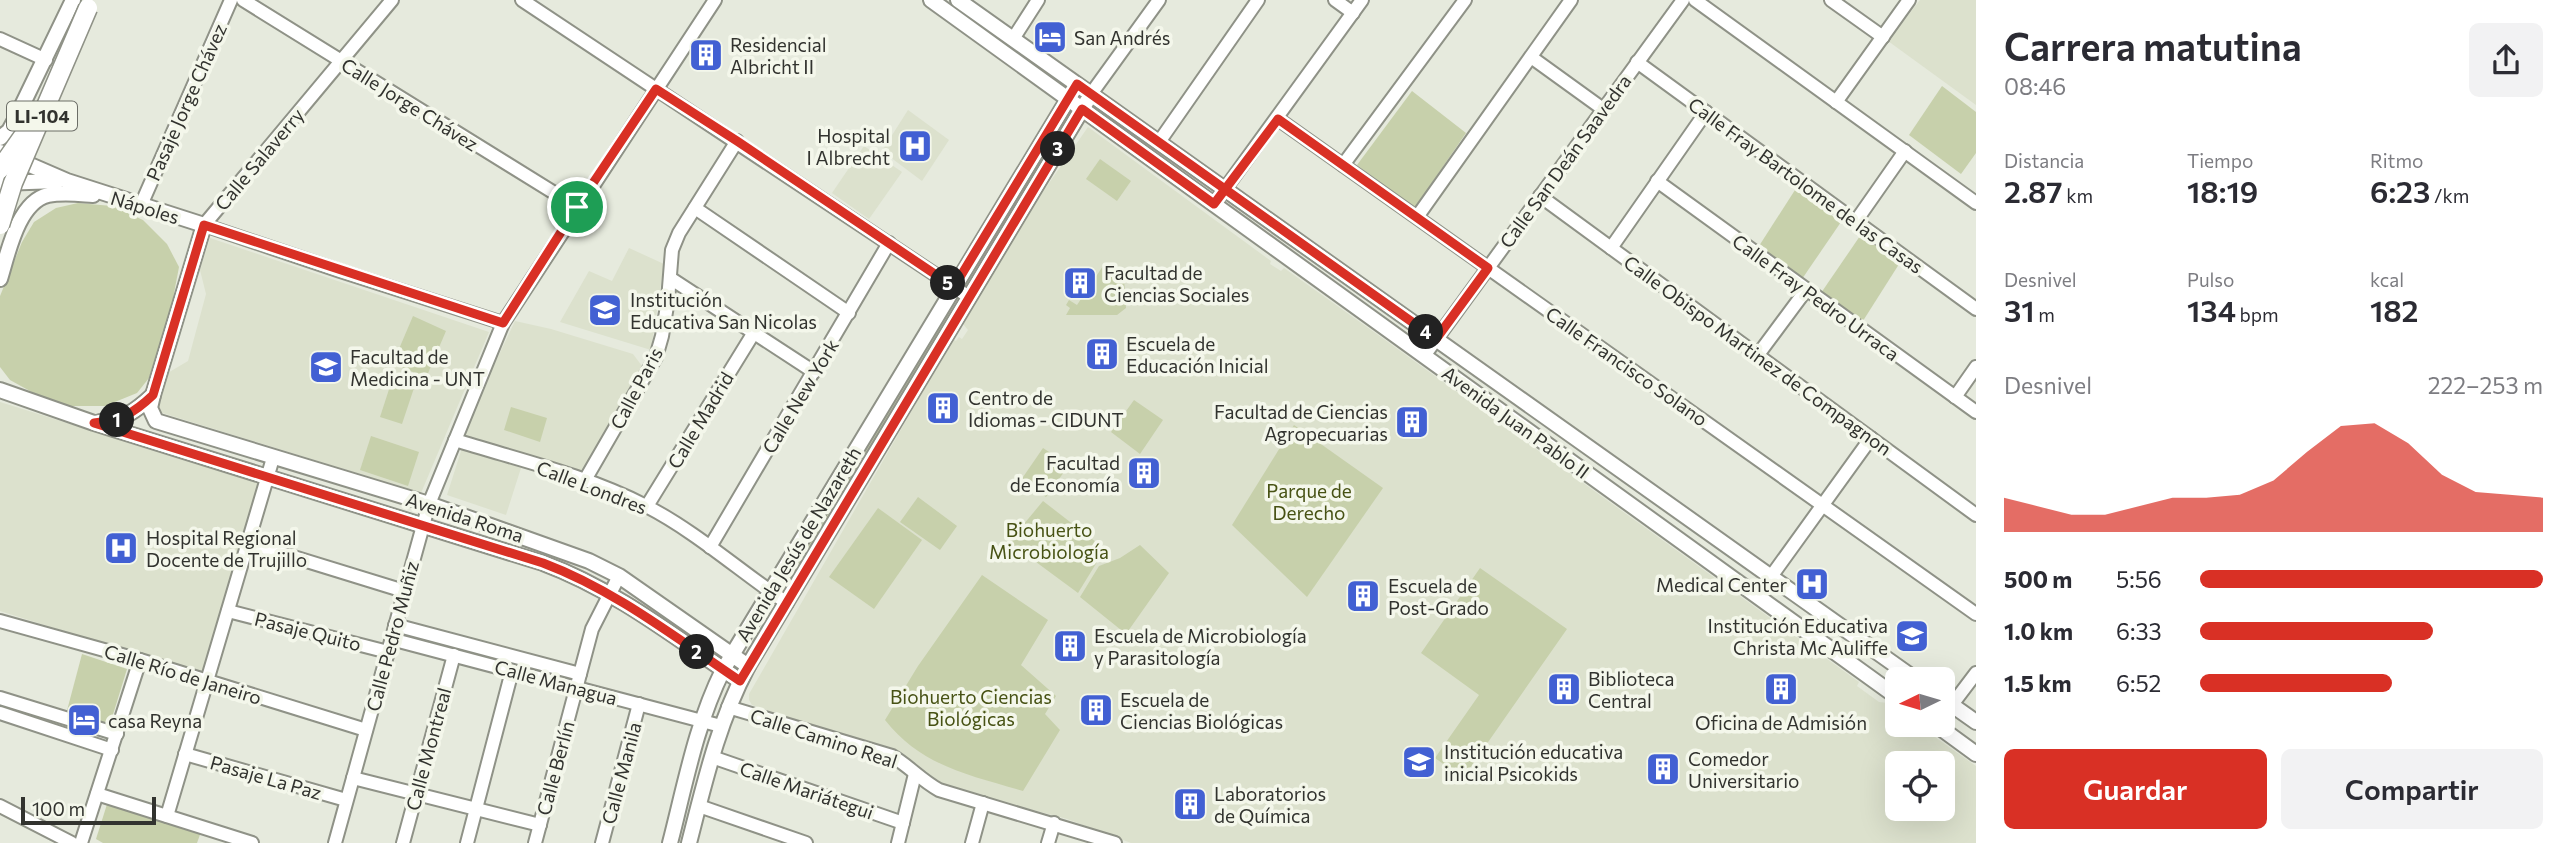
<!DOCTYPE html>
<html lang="es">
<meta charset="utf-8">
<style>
body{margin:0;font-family:Commissioner,sans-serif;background:#f2f2f3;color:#2b2b33;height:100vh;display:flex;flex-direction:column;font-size:26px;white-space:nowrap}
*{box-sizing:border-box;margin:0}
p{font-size:23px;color:#7c7c81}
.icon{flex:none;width:38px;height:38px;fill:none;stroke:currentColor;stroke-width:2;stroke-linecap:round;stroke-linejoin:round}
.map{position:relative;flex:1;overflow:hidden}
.panel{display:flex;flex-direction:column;background:#fff;width:595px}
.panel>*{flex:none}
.needle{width:46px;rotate:265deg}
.fabs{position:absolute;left:1885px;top:667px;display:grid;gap:14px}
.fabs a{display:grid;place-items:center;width:70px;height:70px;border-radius:10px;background:#fff;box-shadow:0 7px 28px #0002;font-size:35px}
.scale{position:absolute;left:21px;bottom:18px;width:135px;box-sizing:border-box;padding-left:7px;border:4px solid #32332f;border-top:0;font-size:19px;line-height:24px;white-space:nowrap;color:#32332f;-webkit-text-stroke:5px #f4f7eb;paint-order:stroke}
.pin{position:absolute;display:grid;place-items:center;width:60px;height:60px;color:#fff;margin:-30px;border:4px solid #fff;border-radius:50%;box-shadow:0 2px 7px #0007}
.km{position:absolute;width:35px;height:35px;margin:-18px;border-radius:50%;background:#222;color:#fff;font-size:19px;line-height:35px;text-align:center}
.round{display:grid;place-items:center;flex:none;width:74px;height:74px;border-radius:10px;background:#f2f2f3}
.summary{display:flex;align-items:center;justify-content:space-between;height:119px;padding:0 28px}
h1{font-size:38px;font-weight:600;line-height:52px}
.stats{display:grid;grid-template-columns:repeat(3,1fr);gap:10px;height:119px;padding:7px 28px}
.stats div{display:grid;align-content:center}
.stats b{font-size:30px;font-weight:600}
.stats small{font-size:19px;font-weight:400}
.stats p{font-size:19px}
.chart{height:196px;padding:14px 28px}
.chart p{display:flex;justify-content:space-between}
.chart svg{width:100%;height:126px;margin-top:7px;fill:#d93025;opacity:.7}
.button{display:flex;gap:14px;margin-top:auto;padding:14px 28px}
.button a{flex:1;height:80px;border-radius:10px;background:#d93025;color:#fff;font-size:28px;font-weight:600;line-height:80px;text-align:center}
.button a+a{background:#f2f2f3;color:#2b2b33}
ul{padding:0 28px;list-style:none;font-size:23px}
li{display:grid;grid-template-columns:112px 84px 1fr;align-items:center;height:52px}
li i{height:18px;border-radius:9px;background:#d93025}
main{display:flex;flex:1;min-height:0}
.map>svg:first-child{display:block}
</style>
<main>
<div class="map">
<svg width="1976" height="843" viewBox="0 0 1976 843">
<rect width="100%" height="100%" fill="#e6eadd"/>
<g fill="#dce1cd" fill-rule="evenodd">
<polygon points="1920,0 1976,0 1976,105 1888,41"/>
<polygon points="908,110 949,140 922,181 882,151"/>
<path d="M1088,127l183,134 -1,3 11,7 3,-3 97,69 478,345 -2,4 22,16 9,1 9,6v15l21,1 58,41v77h-845l-64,-24 -135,-36 -30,-26 -150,-52 -3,-5v-6l204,-355 3,2 3,-4 3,2 6,-9 -5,-6 75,-125zM1897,763h45v45h-45z"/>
<polygon points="864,146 902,172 869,219 832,193"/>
<polygon points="210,238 489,332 421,493 156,411 166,374 188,361 206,294 200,270"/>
<polygon points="629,248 664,264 651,350 560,322 589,271 612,281"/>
<polygon points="515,321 551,329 633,354 642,366 584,472 460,437"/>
<polygon points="0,402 262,484 204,675 0,611"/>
<polygon points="462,448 521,468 506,515 447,495"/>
</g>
<g fill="#c7d0ab">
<polygon points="1942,86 1976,112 1976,153 1961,174 1909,135"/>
<polygon points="1412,91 1466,133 1414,209 1357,165"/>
<polygon points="1100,159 1131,181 1117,201 1086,179"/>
<polygon points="1795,190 1841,222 1802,279 1759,246"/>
<polygon points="78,203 112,206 143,220 167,244 179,267 171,309 149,378 137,393 105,406 71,406 39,396 10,380 0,367 0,296 22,242 34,222 56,208"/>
<polygon points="1860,236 1901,261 1861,324 1821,293"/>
<polygon points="1103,266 1134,277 1124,278 1126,308 1117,315 1066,315 1070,308 1066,305 1069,300 1077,305"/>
<polygon points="948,301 954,305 788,593 781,589"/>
<polygon points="413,316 446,331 426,378 393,363"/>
<polygon points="393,377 415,385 402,424 380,417"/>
<polygon points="1134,400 1163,420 1140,454 1111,432"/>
<polygon points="511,407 547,418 540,442 504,430"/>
<polygon points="1294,425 1383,488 1307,597 1232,525"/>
<polygon points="371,436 419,452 408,486 360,470"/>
<polygon points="1043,448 1069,465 1046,497 1021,480"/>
<polygon points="918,497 957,526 940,550 900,522"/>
<polygon points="1043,501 1105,549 1078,593 1009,542"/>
<polygon points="878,508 922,540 874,609 829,577"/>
<polygon points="1140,545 1169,573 1126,634 1080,597 1099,566 1120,558"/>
<polygon points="1480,568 1567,629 1463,778 1435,758 1479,695 1421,653"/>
<path d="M982,575l66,45 -27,45 35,31 -11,18 15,16 -37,61c-54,-16 -102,-25 -138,-71l33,-54z"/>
<polygon points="82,654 127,669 107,734 65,718"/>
<polygon points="109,798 202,829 197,843 103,843 96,839"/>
</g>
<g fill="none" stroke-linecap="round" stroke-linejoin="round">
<g stroke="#8f9287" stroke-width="16">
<g id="minor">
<polyline points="243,0 577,207"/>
<polyline points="392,0 204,225 340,271 503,323"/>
<polyline points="522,0 969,297"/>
<polyline points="1335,0 1353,13"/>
<polyline points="1695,0 1976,203"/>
<polyline points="1831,0 1883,37"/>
<polyline points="0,39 46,60"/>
<polyline points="1013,39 1038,0"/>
<polyline points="1531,57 1603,109"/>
<polyline points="1637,62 1976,309"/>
<polyline points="1091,94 1159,0"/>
<polyline points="1836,102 1909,0"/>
<polyline points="1278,119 1976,614"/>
<polyline points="1159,142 1258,0"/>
<polyline points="1343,165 1465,0"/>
<polyline points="1657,181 1976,412"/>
<polyline points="1540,196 1976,515"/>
<polyline points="1214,204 1362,0"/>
<polyline points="141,205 231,0"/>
<polyline points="695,208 849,313"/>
<polyline points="1417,217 1571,0"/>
<polyline points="1856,221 1905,151"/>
<polyline points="1611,248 1706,112"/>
<polyline points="670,278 814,372"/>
<polyline points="1424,356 1683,0"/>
<polyline points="1757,356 1806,290"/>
<polyline points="1955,397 1976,367"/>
<path d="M455,440c64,20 131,35 191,66 49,25 95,66 141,97"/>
<polyline points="585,480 656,357 662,336 668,300 672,250 679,233 737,141"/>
<polyline points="647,506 753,334"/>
<polyline points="248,543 404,591"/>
<polyline points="710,547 889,243"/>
<polyline points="1757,596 1871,438"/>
<polyline points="228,611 388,652"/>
<polyline points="0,621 140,660 366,730"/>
<polyline points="395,625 580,674"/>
<polyline points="391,639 721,726"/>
<polyline points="0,698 117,734"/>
<path d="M728,707l164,49c17,10 29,24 47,34l176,53"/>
<polyline points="0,713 112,750"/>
<polyline points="1942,718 1976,673"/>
<polyline points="185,754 346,800"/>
<polyline points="712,757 903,823"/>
<polyline points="353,778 540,825"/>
<polyline points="97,794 252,843"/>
<polyline points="0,806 72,843"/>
<polyline points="699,806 806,843"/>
<polyline points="167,816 273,458"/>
<polyline points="81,843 140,660"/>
<polyline points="335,843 429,504 503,323 715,0"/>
<polyline points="403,843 454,655"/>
<polyline points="467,843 512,671"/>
<polyline points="535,843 592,629 619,576"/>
<polyline points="602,843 639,704"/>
<polyline points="898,843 915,774"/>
<polyline points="972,843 983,803"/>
<polyline points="1048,843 1054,823"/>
</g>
</g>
<g stroke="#8f9287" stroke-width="18">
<g id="major">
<polyline points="931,0 1897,697"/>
<polyline points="958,0 1915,679"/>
<polyline points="0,138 9,131 16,118 73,0"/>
<polyline points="0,152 67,181 204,225 153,395 150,408 156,421 429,504 589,561 619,576 748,666"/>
<polyline points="0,183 58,181"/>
<path d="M0,279c8,-26 18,-77 48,-84 15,-3 30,-1 45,0"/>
<path d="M0,390l94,33 449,140c73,27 133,75 197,118"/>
<path d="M100,422c23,-2 36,-11 53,-27"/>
<polyline points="1942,698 1976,722"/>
<polyline points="1935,724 1976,754"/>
<path d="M670,843c15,-58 26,-119 53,-173l350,-579"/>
<path d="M689,843c16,-62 29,-120 59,-177l339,-565"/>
</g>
</g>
<use href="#minor" stroke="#fff" stroke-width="12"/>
<use href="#major" stroke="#fff" stroke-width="14"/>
<g stroke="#8f9287" stroke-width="21" stroke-linecap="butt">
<g id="highway-bridge">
<polyline points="0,169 26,132"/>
<polyline points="0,225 13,183 88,8"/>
</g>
</g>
<use href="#highway-bridge" stroke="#fff" stroke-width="18"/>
</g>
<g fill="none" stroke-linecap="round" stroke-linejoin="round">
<g stroke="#fff" stroke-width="14">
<path id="route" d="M577,207l-74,116 -299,-98 -51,170c-20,19 -32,25 -59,28l449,140c72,27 133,75 197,118l342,-572 132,95 64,-85 210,149 -52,71c-120,-85 -240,-170 -359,-255l-123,203 -217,-146 -81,-52 -79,118"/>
</g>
<use href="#route" stroke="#d93025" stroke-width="9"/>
</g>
<defs>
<g id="hotel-square" transform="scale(1.75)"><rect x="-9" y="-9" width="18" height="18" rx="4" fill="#4260d3" stroke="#f4f7eb"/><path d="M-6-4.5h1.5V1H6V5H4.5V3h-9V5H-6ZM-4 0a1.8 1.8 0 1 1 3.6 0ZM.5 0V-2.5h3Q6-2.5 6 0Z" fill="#fff"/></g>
<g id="building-square" transform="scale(1.75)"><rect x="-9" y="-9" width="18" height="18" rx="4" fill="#4260d3" stroke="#f4f7eb"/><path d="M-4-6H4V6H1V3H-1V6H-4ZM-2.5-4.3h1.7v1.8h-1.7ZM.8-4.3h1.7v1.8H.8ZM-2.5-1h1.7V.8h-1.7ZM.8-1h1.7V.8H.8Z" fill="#fff"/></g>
<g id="hospital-square" transform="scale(1.75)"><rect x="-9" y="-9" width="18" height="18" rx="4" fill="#4260d3" stroke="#f4f7eb"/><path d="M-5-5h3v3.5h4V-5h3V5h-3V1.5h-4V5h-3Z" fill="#fff"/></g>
<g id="school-square" transform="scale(1.75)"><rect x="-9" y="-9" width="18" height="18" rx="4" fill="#4260d3" stroke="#f4f7eb"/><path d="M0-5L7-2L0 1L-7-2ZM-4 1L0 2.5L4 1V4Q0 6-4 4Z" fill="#fff"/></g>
<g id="university-square" transform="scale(1.75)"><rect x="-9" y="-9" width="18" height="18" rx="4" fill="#4260d3" stroke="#f4f7eb"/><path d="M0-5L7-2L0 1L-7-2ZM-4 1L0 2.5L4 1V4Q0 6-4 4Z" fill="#fff"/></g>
</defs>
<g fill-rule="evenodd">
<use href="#hotel-square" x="1050" y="37"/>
<use href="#building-square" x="706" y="55"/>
<use href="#hospital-square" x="915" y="146"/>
<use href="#building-square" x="1080" y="283"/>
<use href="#school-square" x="605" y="310"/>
<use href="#building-square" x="1102" y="354"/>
<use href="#university-square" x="326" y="367"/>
<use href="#building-square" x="943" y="408"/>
<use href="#building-square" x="1412" y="422"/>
<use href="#building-square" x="1144" y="473"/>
<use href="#hospital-square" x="121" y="548"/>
<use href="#hospital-square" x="1812" y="584"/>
<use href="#building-square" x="1363" y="596"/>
<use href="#school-square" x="1912" y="636"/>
<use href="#building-square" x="1070" y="646"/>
<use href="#building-square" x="1564" y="689"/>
<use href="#building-square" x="1781" y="689"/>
<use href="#building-square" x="1096" y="710"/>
<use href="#hotel-square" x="84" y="720"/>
<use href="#school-square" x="1419" y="762"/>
<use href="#building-square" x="1663" y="769"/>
<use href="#building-square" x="1190" y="804"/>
</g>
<g text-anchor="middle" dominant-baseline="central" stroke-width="7" stroke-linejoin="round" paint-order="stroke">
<rect fill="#f4f7eb" stroke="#6c6e67" stroke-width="2" x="7" y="101.5" width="70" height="29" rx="5"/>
<g font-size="18" font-weight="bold" fill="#32332f">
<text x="42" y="116">LI-104</text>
</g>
<g font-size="19" fill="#32332f" stroke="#f4f7eb" text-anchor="start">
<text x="1074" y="37">San Andrés</text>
<text x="730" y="44">Residencial<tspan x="730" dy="22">Albricht II</tspan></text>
<text x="890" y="135" text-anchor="end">Hospital<tspan x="890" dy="22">I Albrecht</tspan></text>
<text x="1104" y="272">Facultad de<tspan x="1104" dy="22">Ciencias Sociales</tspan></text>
<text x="630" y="299">Institución<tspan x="630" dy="22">Educativa San Nicolas</tspan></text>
<text x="1126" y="343">Escuela de<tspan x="1126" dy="22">Educación Inicial</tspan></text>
<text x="350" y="356">Facultad de<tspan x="350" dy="22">Medicina - UNT</tspan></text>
<text x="968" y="397">Centro de<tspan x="968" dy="22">Idiomas - CIDUNT</tspan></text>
<text x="1388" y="411" text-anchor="end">Facultad de Ciencias<tspan x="1388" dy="22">Agropecuarias</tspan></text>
<text x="1120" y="462" text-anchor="end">Facultad<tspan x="1120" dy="22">de Economía</tspan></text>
<text x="146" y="537">Hospital Regional<tspan x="146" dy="22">Docente de Trujillo</tspan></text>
<text x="1787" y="584" text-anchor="end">Medical Center</text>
<text x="1388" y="585">Escuela de<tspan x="1388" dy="22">Post-Grado</tspan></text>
<text x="1888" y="625" text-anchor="end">Institución Educativa<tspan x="1888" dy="22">Christa Mc Auliffe</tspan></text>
<text x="1094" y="635">Escuela de Microbiología<tspan x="1094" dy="22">y Parasitología</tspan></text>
<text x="1588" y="678">Biblioteca<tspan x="1588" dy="22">Central</tspan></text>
<text x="1120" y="699">Escuela de<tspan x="1120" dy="22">Ciencias Biológicas</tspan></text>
<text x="108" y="720">casa Reyna</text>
<text x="1781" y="722" text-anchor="middle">Oficina de Admisión</text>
<text x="1444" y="751">Institución educativa<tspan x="1444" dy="22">inicial Psicokids</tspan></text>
<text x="1688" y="758">Comedor<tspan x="1688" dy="22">Universitario</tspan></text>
<text x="1214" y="793">Laboratorios<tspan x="1214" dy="22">de Química</tspan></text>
</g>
<g font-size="19" fill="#32332f" stroke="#f4f7eb">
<text transform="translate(186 102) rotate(-66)">Pasaje Jorge Chávez</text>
<text transform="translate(410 104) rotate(32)">Calle Jorge Chávez</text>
<text transform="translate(259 159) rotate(-50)">Calle Salaverry</text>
<text transform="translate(1565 161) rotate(-54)">Calle San Deán Saavedra</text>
<text transform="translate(1806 185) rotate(36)">Calle Fray Bartolome de las Casas</text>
<text transform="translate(145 207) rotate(17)">Nápoles</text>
<text transform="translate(1816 297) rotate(36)">Calle Fray Pedro Urraca</text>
<text transform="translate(1758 355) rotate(36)">Calle Obispo Martinez de Compagnon</text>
<text transform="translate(1627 366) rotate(35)">Calle Francisco Solano</text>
<text transform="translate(636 388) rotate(-62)">Calle Paris</text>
<text transform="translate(800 396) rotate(-59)">Calle New York</text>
<text transform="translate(700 420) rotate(-59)">Calle Madrid</text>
<text transform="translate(1516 422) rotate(36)">Avenida Juan Pablo II</text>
<text transform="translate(592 487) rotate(21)">Calle Londres</text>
<text transform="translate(465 517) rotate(18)">Avenida Roma</text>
<text transform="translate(798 544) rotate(-59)">Avenida Jesús de Nazareth</text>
<text transform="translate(308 631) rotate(14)">Pasaje Quito</text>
<text transform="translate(392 636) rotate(-75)">Calle Pedro Muñiz</text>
<text transform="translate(183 674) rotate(17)">Calle Río de Janeiro</text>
<text transform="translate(556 682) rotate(15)">Calle Managua</text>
<text transform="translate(824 738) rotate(18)">Calle Camino Real</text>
<text transform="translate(428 749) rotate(-75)">Calle Montreal</text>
<text transform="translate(555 768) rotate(-75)">Calle Berlín</text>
<text transform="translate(621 773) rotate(-75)">Calle Manila</text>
<text transform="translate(266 777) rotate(16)">Pasaje La Paz</text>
<text transform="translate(807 790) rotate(19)">Calle Mariátegui</text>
</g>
<g font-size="19" fill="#475214" stroke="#f4f7eb">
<text x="1309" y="490">Parque de<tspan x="1309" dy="22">Derecho</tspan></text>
<text x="1049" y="529">Biohuerto<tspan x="1049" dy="22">Microbiología</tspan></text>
<text x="971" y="696">Biohuerto Ciencias<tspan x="971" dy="22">Biológicas</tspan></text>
</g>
</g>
</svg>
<div class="fabs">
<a><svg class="needle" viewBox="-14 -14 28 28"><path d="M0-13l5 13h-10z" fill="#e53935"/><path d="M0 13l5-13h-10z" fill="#7c7c81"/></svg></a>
<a><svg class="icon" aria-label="locate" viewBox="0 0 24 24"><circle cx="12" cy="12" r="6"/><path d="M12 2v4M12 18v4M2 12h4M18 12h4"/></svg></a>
</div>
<div class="scale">100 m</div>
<div class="pin" style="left:577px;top:207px;background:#1e9e55"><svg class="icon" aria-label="arrive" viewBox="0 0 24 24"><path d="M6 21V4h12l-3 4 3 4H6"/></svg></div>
<b class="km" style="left:117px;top:420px">1</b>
<b class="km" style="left:697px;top:652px">2</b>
<b class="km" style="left:1058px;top:149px">3</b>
<b class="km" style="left:1426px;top:332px">4</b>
<b class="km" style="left:948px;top:283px">5</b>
</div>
<section class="panel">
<div class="summary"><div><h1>Carrera matutina</h1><p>08:46</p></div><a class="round"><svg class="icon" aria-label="share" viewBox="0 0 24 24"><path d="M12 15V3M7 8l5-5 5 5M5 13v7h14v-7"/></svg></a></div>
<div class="stats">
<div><p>Distancia</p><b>2.87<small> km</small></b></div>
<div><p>Tiempo</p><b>18:19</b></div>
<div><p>Ritmo</p><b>6:23<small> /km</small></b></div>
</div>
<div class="stats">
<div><p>Desnivel</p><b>31<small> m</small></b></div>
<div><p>Pulso</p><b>134<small> bpm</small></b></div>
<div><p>kcal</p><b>182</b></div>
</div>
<div class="chart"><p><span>Desnivel</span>222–253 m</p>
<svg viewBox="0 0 160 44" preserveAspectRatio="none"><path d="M0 44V32L10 35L20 38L30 38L40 35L50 32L60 32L70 31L80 26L90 16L100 7L110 6L120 13L130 24L140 30L150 31L160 32V44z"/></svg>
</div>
<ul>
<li><b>500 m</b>5:56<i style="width:100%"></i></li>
<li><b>1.0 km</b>6:33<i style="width:68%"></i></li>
<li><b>1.5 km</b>6:52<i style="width:56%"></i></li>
</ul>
<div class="button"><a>Guardar</a><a>Compartir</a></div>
</section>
</main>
